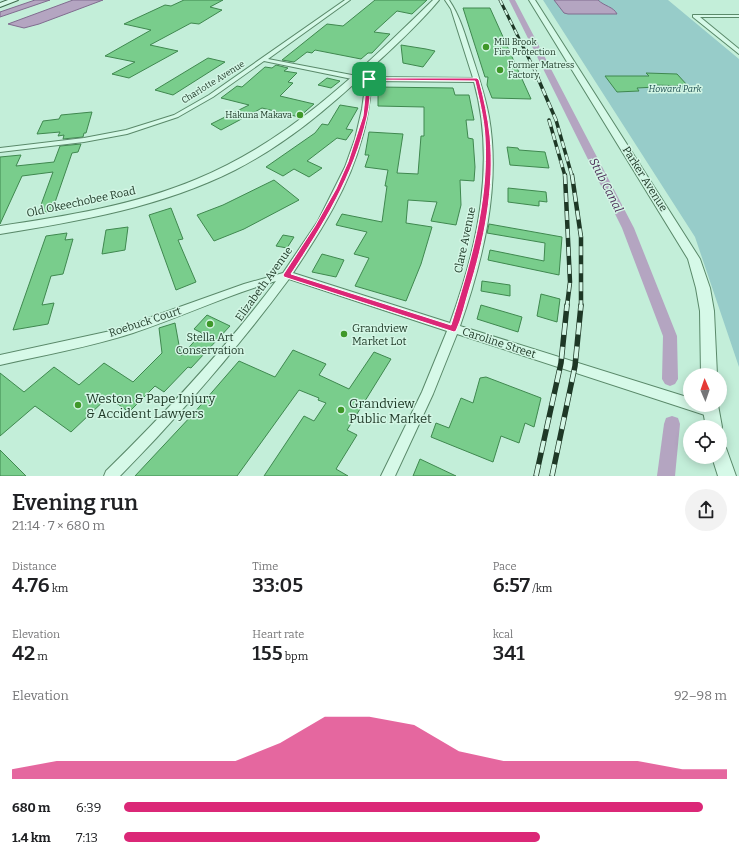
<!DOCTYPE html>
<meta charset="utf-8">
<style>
body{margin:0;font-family:Bitter,serif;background:#f2f2f2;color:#202124;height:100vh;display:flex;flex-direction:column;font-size:15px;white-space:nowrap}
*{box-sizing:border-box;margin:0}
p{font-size:13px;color:#757577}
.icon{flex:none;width:22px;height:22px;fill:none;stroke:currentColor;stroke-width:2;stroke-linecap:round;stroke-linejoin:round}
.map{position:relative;height:476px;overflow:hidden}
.panel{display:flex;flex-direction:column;background:#fff;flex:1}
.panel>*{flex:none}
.needle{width:26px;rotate:358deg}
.fabs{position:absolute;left:683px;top:368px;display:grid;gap:8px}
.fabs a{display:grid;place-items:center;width:44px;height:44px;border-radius:50%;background:#fff;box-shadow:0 2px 10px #0003;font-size:20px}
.pin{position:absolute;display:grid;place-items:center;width:34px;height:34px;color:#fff;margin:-17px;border-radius:8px;box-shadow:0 2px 6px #0006}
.round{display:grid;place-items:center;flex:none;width:42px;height:42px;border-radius:21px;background:#f2f2f2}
.head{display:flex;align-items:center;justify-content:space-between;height:68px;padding:0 12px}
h1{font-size:22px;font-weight:600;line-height:30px}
.stats{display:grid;grid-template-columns:repeat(3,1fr);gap:6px;height:68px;padding:4px 12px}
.stats div{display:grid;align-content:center}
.stats b{font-size:20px;font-weight:600}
.stats small{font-size:11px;font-weight:400}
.stats p{font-size:11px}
.chart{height:112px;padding:8px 12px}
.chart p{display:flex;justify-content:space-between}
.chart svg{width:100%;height:72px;margin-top:4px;fill:#db2777;opacity:.7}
ul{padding:0 12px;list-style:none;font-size:13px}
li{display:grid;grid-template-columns:64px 48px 1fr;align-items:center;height:30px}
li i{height:10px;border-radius:5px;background:#db2777}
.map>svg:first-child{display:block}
</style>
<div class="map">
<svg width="739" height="476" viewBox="0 0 739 476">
<rect width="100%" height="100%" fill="#c3eed9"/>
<polygon fill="#97ccc9" points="543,0 668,0 739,59 739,367 695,237"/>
<g fill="#b4a5c1" stroke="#806c8f">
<polygon points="35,0 50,0 0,17 0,12"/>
<polygon points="73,0 103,0 39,24 24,28 8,24"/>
<path d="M554,0h44c6,6 16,7 19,14h-49l-4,-1z"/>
</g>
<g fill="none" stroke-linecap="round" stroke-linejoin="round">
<g fill="#b4a5c1" fill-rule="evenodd">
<polygon points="509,0 515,0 634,228 677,336 678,379 675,384 670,386 665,384 662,379 663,336 622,228"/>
<polygon points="672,416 678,418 680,424 675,476 657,476 664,424 666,418"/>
</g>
</g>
<g fill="#79cd8c" stroke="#3f884f">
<polygon points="184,0 223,0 210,7 222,10 199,24 191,23 150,45 178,51 129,78 112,74 135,62 105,56 151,30 124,24 165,5 171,6"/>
<polygon points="375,0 427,0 412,14 397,11 374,32 390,34 372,53 368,53 361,59 315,50 312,53 307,52 294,62 282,60 327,24 343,26"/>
<polygon points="463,8 490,8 531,99 492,98 487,85 488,77 485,77"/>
<polygon points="401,45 426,49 435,51 423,67 403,63"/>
<polygon points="208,58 225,62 173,95 155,90"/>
<polygon points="276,65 288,68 284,71 297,73 288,82 293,83 280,96 314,104 299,117 262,108 221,130 211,124 249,105 221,98 237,86 242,87 265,67 272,68"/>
<polygon points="646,73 677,74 688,86 654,85 656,87 637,88 639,91 617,92 605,76 649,76"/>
<polygon points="327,78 340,81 331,88 318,85"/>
<polygon points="378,87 453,88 455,95 469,95 474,120 466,120 468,138 473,139 475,167 474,181 460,180 461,205 456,225 431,221 437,202 408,200 406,223 432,227 421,264 406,301 355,286 369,258 354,254 367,232 336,225 342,214 382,222 387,186 385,186 388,170 365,167 369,155 365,155 369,132 403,134 397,173 418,174 421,136 424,136 424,107 378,106"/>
<polygon points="340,105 358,108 346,129 353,130 346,140 337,138 307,161 322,168 309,177 294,169 283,176 266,167 315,133 322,124 328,125"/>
<polygon points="92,112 86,133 84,133 83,137 63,139 64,135 58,136 60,132 37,134 43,121 59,119 61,115"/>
<polygon points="81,144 78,152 72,153 52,211 38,213 53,172 22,176 0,224 0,157 21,155 16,166 54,162 60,146"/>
<polygon points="507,147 518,148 519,150 545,152 549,168 510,165"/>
<polygon points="274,180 299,200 244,229 214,241 197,215 223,205"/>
<polygon points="508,188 546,192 547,202 539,201 539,206 508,202"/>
<polygon points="171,208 183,239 178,240 196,282 176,290 149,215"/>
<polygon points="489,224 562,237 559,275 488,260 490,250 544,261 545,243 487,233"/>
<polygon points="128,227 125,250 102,254 106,230"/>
<polygon points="67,233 65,240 73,239 63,274 51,276 42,305 54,303 48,324 13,330 46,236"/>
<polygon points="283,235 294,237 287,248 276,246"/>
<polygon points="322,254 344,260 336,277 312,272"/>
<polygon points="482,281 510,285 510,296 481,291"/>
<polygon points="541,294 560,299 557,322 537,316"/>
<polygon points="481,305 522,317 518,332 477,319"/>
<polygon points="207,315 230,326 191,368 188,367 164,392 155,386 129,412 108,397 71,432 35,406 0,436 0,373 24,392 54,367 79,385 104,363 133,382 162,353 159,328 175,323 181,356 202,333 194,329"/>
<polygon points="293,350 326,364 319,375 349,389 374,352 391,359 347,430 357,435 336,469 348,476 264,476 304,416 314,421 326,403 318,400 319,398 299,390 237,476 135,476 193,414 239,361 275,377"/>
<polygon points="486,377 541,398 534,427 525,423 519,443 501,436 493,462 431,437 436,423 449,428 461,398 473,403 480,378"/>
<polygon points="0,450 26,476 0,476"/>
<polygon points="420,459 456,476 413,476"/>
</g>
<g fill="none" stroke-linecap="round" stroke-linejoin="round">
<g stroke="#5a896a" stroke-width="2">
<g id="minor">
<path d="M345,0h5l-82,59 89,17 3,-2 10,3 103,1 -22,-69 -6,-9h4c11,16 16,35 22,53 7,21 14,42 18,64 12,70 -6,143 -29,209l230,72v7h20l5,2 2,4 -2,4 -4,2 -254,-83 -24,60 -38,82h-14l41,-84 25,-61 -158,-52c-52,70 -108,135 -169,197h-16l2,-5c61,-60 119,-122 170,-190 -49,14 -95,36 -143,52 -43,14 -89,22 -133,32v-10l115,-25 129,-46 39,-11 35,-52 27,-54 10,-28 7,-30 4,-29 -6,-2 -3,2 -93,-19 -51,36 -35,20 -51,17 -43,8 -84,10v-4l84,-10 42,-8 48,-15 35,-20zM372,81l102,1c22,80 4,164 -24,241l-157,-50c28,-42 56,-86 69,-135 6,-19 8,-38 10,-57z"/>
<polygon points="693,15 739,15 739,17 700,17 739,49 739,54 693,17"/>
</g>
</g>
<g stroke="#5a896a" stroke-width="2">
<g id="tertiary">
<path d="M433,0h6c-20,24 -45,47 -68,68 -41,39 -85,76 -136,102 -73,37 -155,51 -235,64v-8c67,-10 135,-21 197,-47 93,-38 165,-110 236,-179z"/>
<polygon points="529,0 535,0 700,259 710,288 714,311 717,375 701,375 700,311 696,288 688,259"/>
<polygon points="702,405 718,405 722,427 720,432 720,427 706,427"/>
<polygon points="720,445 726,448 736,476 718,476 712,457 720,457"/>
</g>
</g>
<g stroke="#3d6a4b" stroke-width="2">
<polygon id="secondary" points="8,0 18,0 0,7 0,3"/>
</g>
<use href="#minor" fill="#d6f9e8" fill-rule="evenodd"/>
<use href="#tertiary" fill="#d6f9e8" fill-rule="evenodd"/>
<use href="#secondary" fill="#d6f9e8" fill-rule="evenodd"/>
<g stroke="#1e3826" stroke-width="3">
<polyline id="rail-far3" points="500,0 538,77"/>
</g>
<g stroke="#1e3826" stroke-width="3.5">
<g id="rail-far2">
<polyline points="537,76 556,120 572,176"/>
<polyline points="549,120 565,176"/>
</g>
</g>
<g stroke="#1e3826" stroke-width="4.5">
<g id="rail-far1">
<polyline points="565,175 570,282 567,306"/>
<polyline points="572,175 581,237 581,306"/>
</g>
</g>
<g stroke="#1e3826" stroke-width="5.5">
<g id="rail">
<polyline points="536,476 561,363 567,305"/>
<polyline points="552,476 575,366 581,305"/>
</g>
</g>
<use href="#rail-far3" stroke="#d3f6e5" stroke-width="2" stroke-dasharray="5.5" stroke-linecap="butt"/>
<use href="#rail-far2" stroke="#d3f6e5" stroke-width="2.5" stroke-dasharray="7" stroke-linecap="butt"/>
<use href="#rail-far1" stroke="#d3f6e5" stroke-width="3" stroke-dasharray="9" stroke-linecap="butt"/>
<use href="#rail" stroke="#d3f6e5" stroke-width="4" stroke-dasharray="12" stroke-linecap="butt"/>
</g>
<path fill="#db2777" stroke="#fff" fill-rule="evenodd" d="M367,78h110l2,2c5,18 9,37 11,56 5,51 -6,106 -21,154 -4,13 -7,28 -13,41l-2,1 -170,-55 -1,-2 32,-49 21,-37 12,-27 15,-46zM371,80l104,1c4,18 9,37 10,56 4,65 -15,127 -34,188l-160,-51c32,-49 63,-99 76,-157 3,-12 3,-25 4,-37z"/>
<g fill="#3f9829" stroke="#d3f6e5" stroke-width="1.5">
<circle cx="486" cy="47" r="4"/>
<circle cx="500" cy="70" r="4"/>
<circle cx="300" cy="115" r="4"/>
<circle cx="210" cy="324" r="4"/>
<circle cx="344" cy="334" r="4"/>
<circle cx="78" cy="405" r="4"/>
<circle cx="341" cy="410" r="4"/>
</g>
<g text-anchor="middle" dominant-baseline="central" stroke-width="3" stroke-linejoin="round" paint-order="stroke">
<g font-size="9" fill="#1e3826" stroke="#d3f6e5" text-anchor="start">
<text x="494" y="42">Mill Brook<tspan x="494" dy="10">Fire Protection</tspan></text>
<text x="508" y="65">Former Matress<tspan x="508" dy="10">Factory</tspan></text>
<text x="292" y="115" text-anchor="end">Hakuna Makava</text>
</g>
<g font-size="9" fill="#1e3826" stroke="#d3f6e5">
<text transform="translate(213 82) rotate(-32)">Charlotte Avenue</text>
</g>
<g font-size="9" font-style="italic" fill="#245255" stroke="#d3f6e5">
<text x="675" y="89">Howard Park</text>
</g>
<g font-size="11" fill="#1e3826" stroke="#d3f6e5">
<text transform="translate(645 179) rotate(58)">Parker Avenue</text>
<text transform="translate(81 202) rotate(-12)">Old Okeechobee Road</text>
<text transform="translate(465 240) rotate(-78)">Clare Avenue</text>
<text transform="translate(264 284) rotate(-54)">Elizabeth Avenue</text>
<text transform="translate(145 322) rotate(-18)">Roebuck Court</text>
<text transform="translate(499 343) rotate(18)">Caroline Street</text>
</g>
<g font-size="11" fill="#1e3826" stroke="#d3f6e5" text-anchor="start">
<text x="352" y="328">Grandview<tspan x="352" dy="13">Market Lot</tspan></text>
<text x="210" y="337" text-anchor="middle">Stella Art<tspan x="210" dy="13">Conservation</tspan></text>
</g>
<g font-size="12" font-style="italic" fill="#4d2d58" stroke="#d3f6e5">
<text transform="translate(606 185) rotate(63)">Stub Canal</text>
</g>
<g font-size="13" fill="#1e3826" stroke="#d3f6e5" text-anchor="start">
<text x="86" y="398">Weston &amp; Pape Injury<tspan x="86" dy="15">&amp; Accident Lawyers</tspan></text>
<text x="349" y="403">Grandview<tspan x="349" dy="15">Public Market</tspan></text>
</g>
</g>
</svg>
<div class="fabs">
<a><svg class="needle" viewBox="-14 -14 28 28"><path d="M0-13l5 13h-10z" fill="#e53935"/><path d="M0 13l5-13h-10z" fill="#757577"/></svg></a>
<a><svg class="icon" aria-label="locate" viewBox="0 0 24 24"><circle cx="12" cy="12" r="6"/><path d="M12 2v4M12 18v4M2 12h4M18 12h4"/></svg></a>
</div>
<div class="pin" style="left:369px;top:79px;background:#1e9e55"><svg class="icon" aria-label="arrive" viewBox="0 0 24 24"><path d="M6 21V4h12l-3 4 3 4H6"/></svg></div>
</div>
<section class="panel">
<div class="head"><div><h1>Evening run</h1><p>21:14 · 7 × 680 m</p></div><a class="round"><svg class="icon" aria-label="share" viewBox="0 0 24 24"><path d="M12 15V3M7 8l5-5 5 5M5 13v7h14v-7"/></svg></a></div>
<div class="stats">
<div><p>Distance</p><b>4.76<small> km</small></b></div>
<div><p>Time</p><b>33:05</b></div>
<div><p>Pace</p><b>6:57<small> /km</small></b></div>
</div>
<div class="stats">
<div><p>Elevation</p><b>42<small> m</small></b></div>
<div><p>Heart rate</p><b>155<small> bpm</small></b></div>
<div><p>kcal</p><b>341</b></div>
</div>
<div class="chart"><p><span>Elevation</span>92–98 m</p>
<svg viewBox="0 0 160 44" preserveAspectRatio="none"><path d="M0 44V38L10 33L20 33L30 33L40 33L50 33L60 22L70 6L80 6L90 11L100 27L110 33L120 33L130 33L140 33L150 38L160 38V44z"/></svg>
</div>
<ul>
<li><b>680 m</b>6:39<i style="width:96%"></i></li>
<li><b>1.4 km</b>7:13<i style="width:69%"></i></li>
</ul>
</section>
